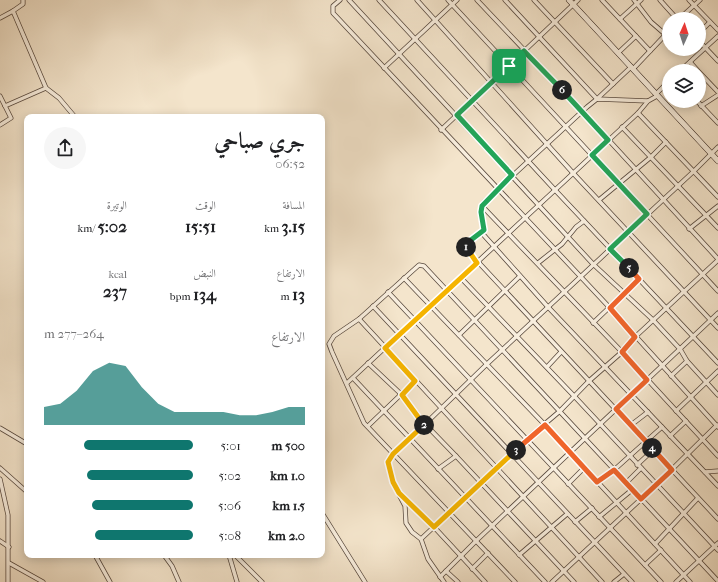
<!DOCTYPE html>
<html lang="ar">
<meta charset="utf-8">
<style>
body{margin:0;font-family:"IM FELL French Canon",Amiri,serif;background:#f6f6f6;color:#202124;direction:rtl;height:100vh;display:flex;flex-direction:column;font-size:15px;white-space:nowrap}
*{box-sizing:border-box;margin:0}
p{font-size:13px;color:#757577}
.icon{flex:none;width:22px;height:22px;fill:none;stroke:currentColor;stroke-width:2;stroke-linecap:round;stroke-linejoin:round}
.map{position:relative;flex:1;overflow:hidden;direction:ltr}
.details{position:absolute;left:24px;top:114px;width:301px;height:444px;display:flex;flex-direction:column;background:#fff;border-radius:8px;box-shadow:0 2px 10px #0003;direction:rtl}
.details>*{flex:none}
.needle{width:26px;rotate:3deg}
.buttons{position:absolute;left:662px;top:12px;display:grid;gap:8px}
.buttons a{display:grid;place-items:center;width:44px;height:44px;border-radius:50%;background:#fff;box-shadow:0 2px 10px #0003;font-size:20px}
.pin{position:absolute;display:grid;place-items:center;width:34px;height:34px;color:#fff;margin:-17px;border-radius:8px;box-shadow:0 2px 6px #0006}
.km{position:absolute;width:20px;height:20px;margin:-10px;border-radius:50%;background:#222;color:#fff;font-size:11px;line-height:20px;text-align:center}
.round{display:grid;place-items:center;flex:none;width:42px;height:42px;border-radius:21px;background:#f6f6f6}
.headline{display:flex;align-items:center;justify-content:space-between;height:68px;padding:0 20px}
h1{font-size:22px;font-weight:700;line-height:30px}
.metrics{display:grid;grid-template-columns:repeat(3,1fr);gap:6px;height:68px;padding:4px 20px}
.metrics div{display:grid;align-content:center}
.metrics b{font-size:17px;font-weight:700}
.metrics small{font-size:11px;font-weight:400}
.metrics p{font-size:11px}
.chart{height:112px;padding:8px 20px}
.chart p{display:flex;justify-content:space-between}
.chart svg{width:100%;height:72px;margin-top:4px;fill:#0f766e;opacity:.7}
ul{padding:0 20px;list-style:none;font-size:13px}
li{display:grid;grid-template-columns:64px 48px 1fr;align-items:center;height:30px}
li i{height:10px;border-radius:5px;background:#0f766e}
.map>svg:first-child{display:block}
</style>
<div class="map">
<svg width="718" height="582" viewBox="0 0 718 582">
<rect width="100%" height="100%" fill="#f4e5cc"/>
<filter id="stains"><feTurbulence type="fractalNoise" baseFrequency=".005" numOctaves="4"/><feColorMatrix values="0 0 0 0 .2 0 0 0 0 .09 0 0 0 0 .02 0 0 0 .5 -.17"/></filter>
<radialGradient id="worn" r=".72"><stop offset=".6" stop-color="#630" stop-opacity="0"/><stop offset="1" stop-color="#630" stop-opacity=".3"/></radialGradient>
<g fill="none" stroke-linecap="round" stroke-linejoin="round">
<g stroke="#58493e" stroke-width="5">
<g id="street">
<polyline points="23,0 23,4 13,11 46,88 59,98 75,117"/>
<polyline points="340,0 333,6 333,13 610,308 718,427"/>
<polyline points="349,0 593,264 653,320 680,349 687,361 718,395"/>
<polyline points="379,0 555,190 718,363"/>
<polyline points="417,0 573,173 718,328"/>
<polyline points="448,0 718,291"/>
<polyline points="477,0 582,111 718,259"/>
<polyline points="505,0 597,99 631,67"/>
<polyline points="534,0 613,84"/>
<polyline points="602,0 650,51"/>
<polyline points="634,0 651,22 666,35"/>
<polyline points="660,0 677,19"/>
<polyline points="689,0 718,30"/>
<polyline points="0,18 13,11"/>
<polyline points="620,19 641,0"/>
<polyline points="679,19 700,0"/>
<polyline points="699,33 710,22"/>
<polyline points="699,41 718,61"/>
<polyline points="618,53 636,36"/>
<polyline points="690,62 698,71"/>
<polyline points="384,68 457,0"/>
<polyline points="633,69 669,31"/>
<polyline points="680,71 718,36"/>
<polyline points="699,72 718,92"/>
<polyline points="656,94 669,81"/>
<polyline points="0,96 5,106"/>
<polyline points="648,101 597,99 587,107 484,202 481,212 484,230 467,243 466,249 718,519"/>
<polyline points="697,101 718,123"/>
<polyline points="701,106 718,95"/>
<polyline points="638,113 718,197"/>
<polyline points="0,125 11,118 5,106 46,88"/>
<polyline points="622,127 718,228"/>
<polyline points="441,130 578,0"/>
<polyline points="599,200 651,157 666,142"/>
<polyline points="482,206 622,352 718,456"/>
<polyline points="689,229 718,206"/>
<polyline points="481,232 548,307 718,486"/>
<polyline points="538,263 562,244 576,227 584,221"/>
<polyline points="404,278 545,425 690,582"/>
<polyline points="461,278 575,397 718,550"/>
<polyline points="388,292 661,582"/>
<polyline points="373,306 632,582"/>
<polyline points="359,319 602,582"/>
<polyline points="593,323 639,279"/>
<polyline points="459,335 520,276"/>
<polyline points="368,363 402,395 425,424 456,456 574,582"/>
<polyline points="547,367 561,352"/>
<polyline points="671,376 687,361"/>
<polyline points="353,378 545,582"/>
<polyline points="347,383 638,113 648,101 657,96"/>
<polyline points="676,411 718,371"/>
<polyline points="631,425 648,412"/>
<polyline points="368,426 415,381"/>
<polyline points="0,428 27,444"/>
<polyline points="670,436 686,421"/>
<polyline points="637,465 653,450"/>
<polyline points="0,468 27,492"/>
<polyline points="438,469 456,456"/>
<polyline points="705,472 718,471"/>
<polyline points="0,479 8,515 8,582"/>
<polyline points="597,482 614,470 662,427"/>
<polyline points="626,483 641,468"/>
<polyline points="568,484 584,468"/>
<polyline points="404,499 434,527 485,582"/>
<polyline points="322,513 365,582"/>
<polyline points="599,517 633,489"/>
<polyline points="575,522 592,508"/>
<polyline points="421,539 527,439 560,411 589,381 622,352 635,337 718,260"/>
<polyline points="0,541 9,547"/>
<polyline points="655,544 698,498"/>
<polyline points="95,555 110,582"/>
<polyline points="164,555 172,566 179,582"/>
<polyline points="229,555 237,582"/>
<polyline points="235,555 262,582"/>
<polyline points="519,555 567,514"/>
<polyline points="9,563 43,582"/>
<polyline points="645,565 661,550"/>
<polyline points="472,569 488,553"/>
<polyline points="446,571 458,582"/>
<polyline points="440,577 477,540 718,313"/>
<polyline points="444,582 428,559 421,539 412,532 406,523 405,506 393,483 388,460 487,364 694,171 718,147"/>
<polyline points="515,582 364,423 332,352 329,344 334,336 359,319 419,265 424,266 718,581"/>
<polyline points="552,582 656,485 717,425"/>
<polyline points="614,582 624,574"/>
<polyline points="676,582 718,543"/>
</g>
</g>
<g stroke="#24150f" stroke-width="6">
<polyline id="secondary" points="569,0 718,161"/>
</g>
<use href="#street" stroke="#f8eede" stroke-width="3.5"/>
<use href="#secondary" stroke="#f8eede" stroke-width="5"/>
</g>
<g fill="none" stroke-linecap="round" stroke-linejoin="round">
<g stroke="#fff" stroke-width="8">
<polyline id="split-1" points="466,247 467,243 484,230 481,212 482,206 512,175 457,115 509,66"/>
</g>
<g stroke="#fff" stroke-width="8">
<polyline id="split-2" points="424,425 402,395 415,381 385,348 477,263 466,247"/>
</g>
<g stroke="#fff" stroke-width="8">
<polyline id="split-3" points="424,425 393,454 388,462 393,482 399,493 434,527 516,450"/>
</g>
<g stroke="#fff" stroke-width="8">
<polyline id="split-4" points="516,450 545,425 597,482 614,470 641,499 672,470 652,448"/>
</g>
<g stroke="#fff" stroke-width="8">
<polyline id="split-5" points="629,268 639,279 610,308 635,337 622,352 647,380 616,409 652,448"/>
</g>
<g stroke="#fff" stroke-width="8">
<polyline id="split-6" points="562,90 608,140 592,155 647,214 610,249 629,268"/>
</g>
<g stroke="#fff" stroke-width="8">
<polyline id="split-7" points="509,66 524,51 562,90"/>
</g>
<use href="#split-1" stroke="#22a559" stroke-width="5"/>
<use href="#split-2" stroke="#f5b400" stroke-width="5"/>
<use href="#split-3" stroke="#f5b400" stroke-width="5"/>
<use href="#split-4" stroke="#f0652b" stroke-width="5"/>
<use href="#split-5" stroke="#f0652b" stroke-width="5"/>
<use href="#split-6" stroke="#22a559" stroke-width="5"/>
<use href="#split-7" stroke="#22a559" stroke-width="5"/>
</g>
<rect width="100%" height="100%" filter="url(#stains)"/>
<rect width="100%" height="100%" fill="url(#worn)"/>
</svg>
<div class="buttons">
<a><svg class="needle" viewBox="-14 -14 28 28"><path d="M0-13l5 13h-10z" fill="#e53935"/><path d="M0 13l5-13h-10z" fill="#757577"/></svg></a>
<a><svg class="icon" aria-label="layers" viewBox="0 0 24 24"><path d="M12 4l9 5-9 5-9-5zM3 14l9 5 9-5"/></svg></a>
</div>
<div class="pin" style="left:509px;top:66px;background:#1e9e55"><svg class="icon" aria-label="arrive" viewBox="0 0 24 24"><path d="M6 21V4h12l-3 4 3 4H6"/></svg></div>
<b class="km" style="left:466px;top:247px">1</b>
<b class="km" style="left:424px;top:425px">2</b>
<b class="km" style="left:516px;top:450px">3</b>
<b class="km" style="left:652px;top:448px">4</b>
<b class="km" style="left:629px;top:268px">5</b>
<b class="km" style="left:562px;top:90px">6</b>
<section class="details">
<div class="headline"><div><h1>جري صباحي</h1><p>06:52</p></div><a class="round"><svg class="icon" aria-label="share" viewBox="0 0 24 24"><path d="M12 15V3M7 8l5-5 5 5M5 13v7h14v-7"/></svg></a></div>
<div class="metrics">
<div><p>المسافة</p><b>3.15<small> km</small></b></div>
<div><p>الوقت</p><b>15:51</b></div>
<div><p>الوتيرة</p><b>5:02<small> /km</small></b></div>
</div>
<div class="metrics">
<div><p>الارتفاع</p><b>13<small> m</small></b></div>
<div><p>النبض</p><b>134<small> bpm</small></b></div>
<div><p>kcal</p><b>237</b></div>
</div>
<div class="chart"><p><span>الارتفاع</span>264–277 m</p>
<svg viewBox="0 0 160 44" preserveAspectRatio="none"><path d="M0 44V33L10 31L20 23L30 11L40 6L50 8L60 21L70 31L80 36L90 36L100 36L110 36L120 38L130 38L140 36L150 33L160 33V44z"/></svg>
</div>
<ul>
<li><b>500 m</b>5:01<i style="width:73%"></i></li>
<li><b>1.0 km</b>5:02<i style="width:71%"></i></li>
<li><b>1.5 km</b>5:06<i style="width:68%"></i></li>
<li><b>2.0 km</b>5:08<i style="width:66%"></i></li>
</ul>
</section>
</div>
